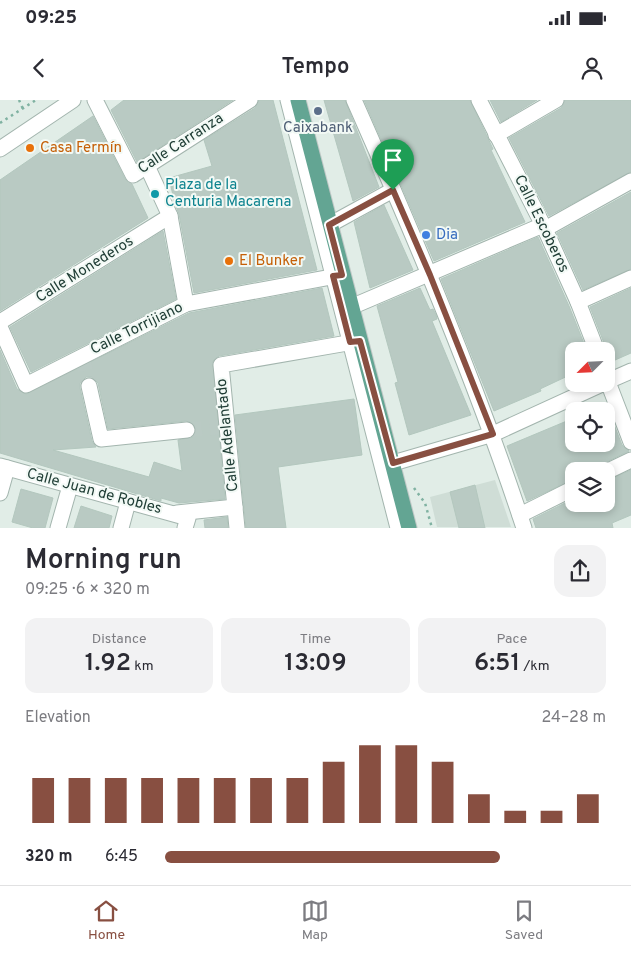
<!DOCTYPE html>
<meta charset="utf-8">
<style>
body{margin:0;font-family:Overpass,sans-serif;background:#f2f2f3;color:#2b2b33;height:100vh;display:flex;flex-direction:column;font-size:19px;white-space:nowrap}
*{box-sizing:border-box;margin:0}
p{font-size:16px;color:#7c7c81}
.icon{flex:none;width:28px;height:28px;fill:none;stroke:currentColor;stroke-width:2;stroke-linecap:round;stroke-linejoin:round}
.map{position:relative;height:428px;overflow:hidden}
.drawer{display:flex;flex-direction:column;background:#fff;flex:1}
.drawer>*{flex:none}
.needle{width:32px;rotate:246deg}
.fabs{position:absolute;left:565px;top:242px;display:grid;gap:10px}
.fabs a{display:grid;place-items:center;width:50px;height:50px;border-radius:10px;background:#fff;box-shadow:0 2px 8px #0003;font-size:25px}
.pin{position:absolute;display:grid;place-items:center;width:42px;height:42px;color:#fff;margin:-51px -21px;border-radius:50% 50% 50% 0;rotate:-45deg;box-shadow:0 0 5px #0007}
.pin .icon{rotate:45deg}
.round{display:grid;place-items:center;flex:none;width:52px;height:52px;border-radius:15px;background:#f2f2f3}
.overview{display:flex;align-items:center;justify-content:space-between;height:85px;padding:0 25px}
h1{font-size:28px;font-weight:600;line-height:38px}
.stats{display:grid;grid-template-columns:repeat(3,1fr);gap:8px;height:85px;padding:5px 25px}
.stats div{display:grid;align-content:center;border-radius:12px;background:#f2f2f3;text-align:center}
.stats b{font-size:25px;font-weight:600}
.stats small{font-size:14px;font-weight:400}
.stats p{font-size:14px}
.chart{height:140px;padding:10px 25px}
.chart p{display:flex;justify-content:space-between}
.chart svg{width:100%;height:90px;margin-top:5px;stroke:#884f41;stroke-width:6}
ul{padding:0 25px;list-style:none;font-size:16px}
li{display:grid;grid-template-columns:80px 60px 1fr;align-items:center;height:38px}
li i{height:12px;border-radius:6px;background:#884f41}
.status{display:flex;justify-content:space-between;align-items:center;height:35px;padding:0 25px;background:#fff;direction:ltr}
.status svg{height:14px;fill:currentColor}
header{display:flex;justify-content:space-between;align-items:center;height:65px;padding:0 25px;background:#fff;font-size:22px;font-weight:600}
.dock{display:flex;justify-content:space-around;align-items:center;height:70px;border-top:1px solid #e1e1e2;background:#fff;font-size:14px;color:#7c7c81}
.dock a{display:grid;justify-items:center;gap:2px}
.dock .active{color:#884f41}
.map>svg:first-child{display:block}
</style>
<div class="status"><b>09:25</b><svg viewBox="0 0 49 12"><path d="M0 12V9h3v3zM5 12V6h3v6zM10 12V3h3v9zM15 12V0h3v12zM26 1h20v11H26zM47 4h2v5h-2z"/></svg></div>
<header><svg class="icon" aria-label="back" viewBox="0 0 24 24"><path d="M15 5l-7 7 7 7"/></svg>Tempo<svg class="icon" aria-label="person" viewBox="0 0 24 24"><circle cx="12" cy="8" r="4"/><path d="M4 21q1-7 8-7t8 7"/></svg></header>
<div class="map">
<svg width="631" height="428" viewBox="0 0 631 428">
<rect width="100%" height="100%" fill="#e1ede7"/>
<polygon fill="#cfddd6" points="495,380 511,427 437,427 430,397"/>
<g fill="#b9cac3" stroke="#b3c7be" fill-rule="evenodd">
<polygon points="124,0 233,0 137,62 111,10"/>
<polygon points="259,0 273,0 317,170 194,193 179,114 175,104 169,78 212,66 204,40 255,8"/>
<polygon points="324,0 345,0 379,87 353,101"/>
<polygon points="364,0 470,0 493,49 491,50 525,122 434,161"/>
<polygon points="490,0 537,0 501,22"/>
<polygon points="565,0 631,0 631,72 549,116 509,38 561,8"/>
<polygon points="93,16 125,79 132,84 148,118 0,211 0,80"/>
<polygon points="631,92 631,169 583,190 557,133"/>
<polygon points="384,105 413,170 370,188 354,122"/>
<polygon points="163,131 176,199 31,272 10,227"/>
<polygon points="538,137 569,206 587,251 574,251 574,273 540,289 541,291 494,311 441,179"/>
<path d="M322,188l12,48 -115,20 -6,5 12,138 -46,4 -18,-5v3l-161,-48v-103l17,39 9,5 163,-81zM86,277h6l6,6 10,46 78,-8 8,3 2,6 -3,7 -15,3 4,31 -28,-9 -5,15 -96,-27 43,-3 -4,-6 -12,-53v-5z"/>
<polygon points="420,188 430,210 433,209 436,215 437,219 432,221 471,315 409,335 395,283 398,282 377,206"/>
<polygon points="631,188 631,253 606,264 606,248 590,207"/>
<polygon points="354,299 362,355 278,367 286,428 246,428 235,315"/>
<polygon points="606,304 622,345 629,351 602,364 597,371 574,371 574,379 527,401 507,346 574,318 574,344 606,344"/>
<polygon points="631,370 631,415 612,423 613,428 536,428 533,419 571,400 573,404 606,404 606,381"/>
<polygon points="475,385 485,428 459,428 450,392"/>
<polygon points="21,389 53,398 45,428 33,428 12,422"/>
<polygon points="81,406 112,416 109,428 74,428"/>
<polygon points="227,417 228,428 205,428 204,420"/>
</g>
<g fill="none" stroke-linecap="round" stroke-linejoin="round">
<g stroke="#bacac4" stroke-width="15" stroke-dasharray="15 8" stroke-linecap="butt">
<polyline points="82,256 89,286"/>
<polyline points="187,330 227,326"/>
</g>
<g stroke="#a3b5ae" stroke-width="17">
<g id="minor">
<polyline points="95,0 133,75 250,0"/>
<polyline points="288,0 398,428"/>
<path d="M354,0c62,140 122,282 170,428"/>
<polyline points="479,0 545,129 578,202 597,251"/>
<polyline points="496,35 556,0"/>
<polyline points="0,49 73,0"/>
<polyline points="147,66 170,116 186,204"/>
<polyline points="329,125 393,90"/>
<polyline points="545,129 631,81"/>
<polyline points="578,202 631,178"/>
<polyline points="351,207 543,125"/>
<polyline points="0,222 170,116"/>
<polyline points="0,227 26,285 186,204 342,175"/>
<polyline points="606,277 631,342"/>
<polyline points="606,282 631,271"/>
<polyline points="89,286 101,339 187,330"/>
<polyline points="393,363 493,334 602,284"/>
<polyline points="0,366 188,418 185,428"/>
<polyline points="606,372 631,360"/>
<polyline points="0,393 7,368"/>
<polyline points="177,413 235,407"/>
<polyline points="520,415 574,388"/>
<polyline points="58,428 70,386"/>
<polyline points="121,428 128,402"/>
<polyline points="237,428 221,265 359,241"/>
</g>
</g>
<g stroke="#c1c9c7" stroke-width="17">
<polyline id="major" points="298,0 409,428"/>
</g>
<g stroke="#80b2a2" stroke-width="2.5" stroke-dasharray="2.5 4" stroke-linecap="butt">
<polyline points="19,0 23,9"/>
<polyline points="0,23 36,0"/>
<polyline points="414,388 425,403 432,428"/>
</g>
<use href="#minor" stroke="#fff" stroke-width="15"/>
<use href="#major" stroke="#63a593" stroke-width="15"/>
</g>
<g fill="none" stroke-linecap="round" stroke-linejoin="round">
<g stroke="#fff" stroke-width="10">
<polygon id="route" points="393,90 430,175 493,334 393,363 360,241 350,242 333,176 342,175 329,125"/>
</g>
<use href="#route" stroke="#884f41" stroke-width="6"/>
</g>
<circle fill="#5c6f8a" stroke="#f2f9f5" stroke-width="2" cx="318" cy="11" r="5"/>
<g fill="#e8710a" stroke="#f2f9f5" stroke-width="2">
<circle cx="30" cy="48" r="5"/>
<circle cx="229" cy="161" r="5"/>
</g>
<circle fill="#0f9aa8" stroke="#f2f9f5" stroke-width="2" cx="155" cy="94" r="5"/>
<circle fill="#3f7fe0" stroke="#f2f9f5" stroke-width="2" cx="426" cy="135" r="5"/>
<g text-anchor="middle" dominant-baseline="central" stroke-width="4" stroke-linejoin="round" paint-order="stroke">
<g font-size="15" fill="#4e5e75" stroke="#f2f9f5">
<text x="318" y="28">Caixabank</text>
</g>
<g font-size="15" fill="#203e36" stroke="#f2f9f5">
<text transform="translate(181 44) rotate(-33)">Calle Carranza</text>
<text transform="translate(541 124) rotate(64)">Calle Escoberos</text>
<text transform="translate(85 170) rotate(-32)">Calle Monederos</text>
<text transform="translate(137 229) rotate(-26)">Calle Torrijiano</text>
<text transform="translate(228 335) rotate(-96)">Calle Adelantado</text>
<text transform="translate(94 392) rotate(15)">Calle Juan de Robles</text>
</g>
<g font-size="15" fill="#c56008" stroke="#f2f9f5" text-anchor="start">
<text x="40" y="48">Casa Fermín</text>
<text x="239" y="161">El Bunker</text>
</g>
<g font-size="15" fill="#0d838f" stroke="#f2f9f5" text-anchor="start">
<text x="165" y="85">Plaza de la<tspan x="165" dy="17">Centuria Macarena</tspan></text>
</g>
<g font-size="15" fill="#366cbe" stroke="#f2f9f5" text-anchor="start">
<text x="436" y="135">Dia</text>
</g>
</g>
</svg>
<div class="fabs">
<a><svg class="needle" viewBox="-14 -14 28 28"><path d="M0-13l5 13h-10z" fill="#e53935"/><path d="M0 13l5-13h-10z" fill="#7c7c81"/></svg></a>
<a><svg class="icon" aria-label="locate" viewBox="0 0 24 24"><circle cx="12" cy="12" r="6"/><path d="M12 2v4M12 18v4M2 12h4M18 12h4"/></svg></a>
<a><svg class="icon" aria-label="layers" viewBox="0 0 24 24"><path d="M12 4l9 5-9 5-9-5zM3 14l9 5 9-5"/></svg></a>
</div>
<div class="pin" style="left:393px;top:90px;background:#1e9e55"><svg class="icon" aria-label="arrive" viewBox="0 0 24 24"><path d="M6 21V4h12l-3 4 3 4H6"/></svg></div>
</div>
<section class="drawer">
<div class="overview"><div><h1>Morning run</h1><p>09:25 · 6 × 320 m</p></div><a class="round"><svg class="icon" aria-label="share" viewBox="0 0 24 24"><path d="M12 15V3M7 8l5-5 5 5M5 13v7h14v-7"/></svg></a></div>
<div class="stats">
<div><p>Distance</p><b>1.92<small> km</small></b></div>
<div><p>Time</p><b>13:09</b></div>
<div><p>Pace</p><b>6:51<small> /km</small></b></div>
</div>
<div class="chart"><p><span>Elevation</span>24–28 m</p>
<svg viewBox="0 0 160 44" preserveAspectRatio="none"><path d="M5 44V22M15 44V22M25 44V22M35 44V22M45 44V22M55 44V22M65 44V22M75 44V22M85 44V14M95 44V6M105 44V6M115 44V14M125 44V30M135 44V38M145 44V38M155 44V30"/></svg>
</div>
<ul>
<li><b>320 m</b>6:45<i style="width:76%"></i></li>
</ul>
</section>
<nav class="dock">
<a class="active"><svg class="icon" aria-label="home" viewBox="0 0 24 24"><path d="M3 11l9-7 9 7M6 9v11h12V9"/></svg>Home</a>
<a><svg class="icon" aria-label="map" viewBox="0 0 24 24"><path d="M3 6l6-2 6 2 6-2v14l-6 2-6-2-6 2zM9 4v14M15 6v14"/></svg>Map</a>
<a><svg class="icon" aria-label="saved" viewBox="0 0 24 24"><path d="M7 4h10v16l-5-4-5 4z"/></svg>Saved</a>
</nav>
